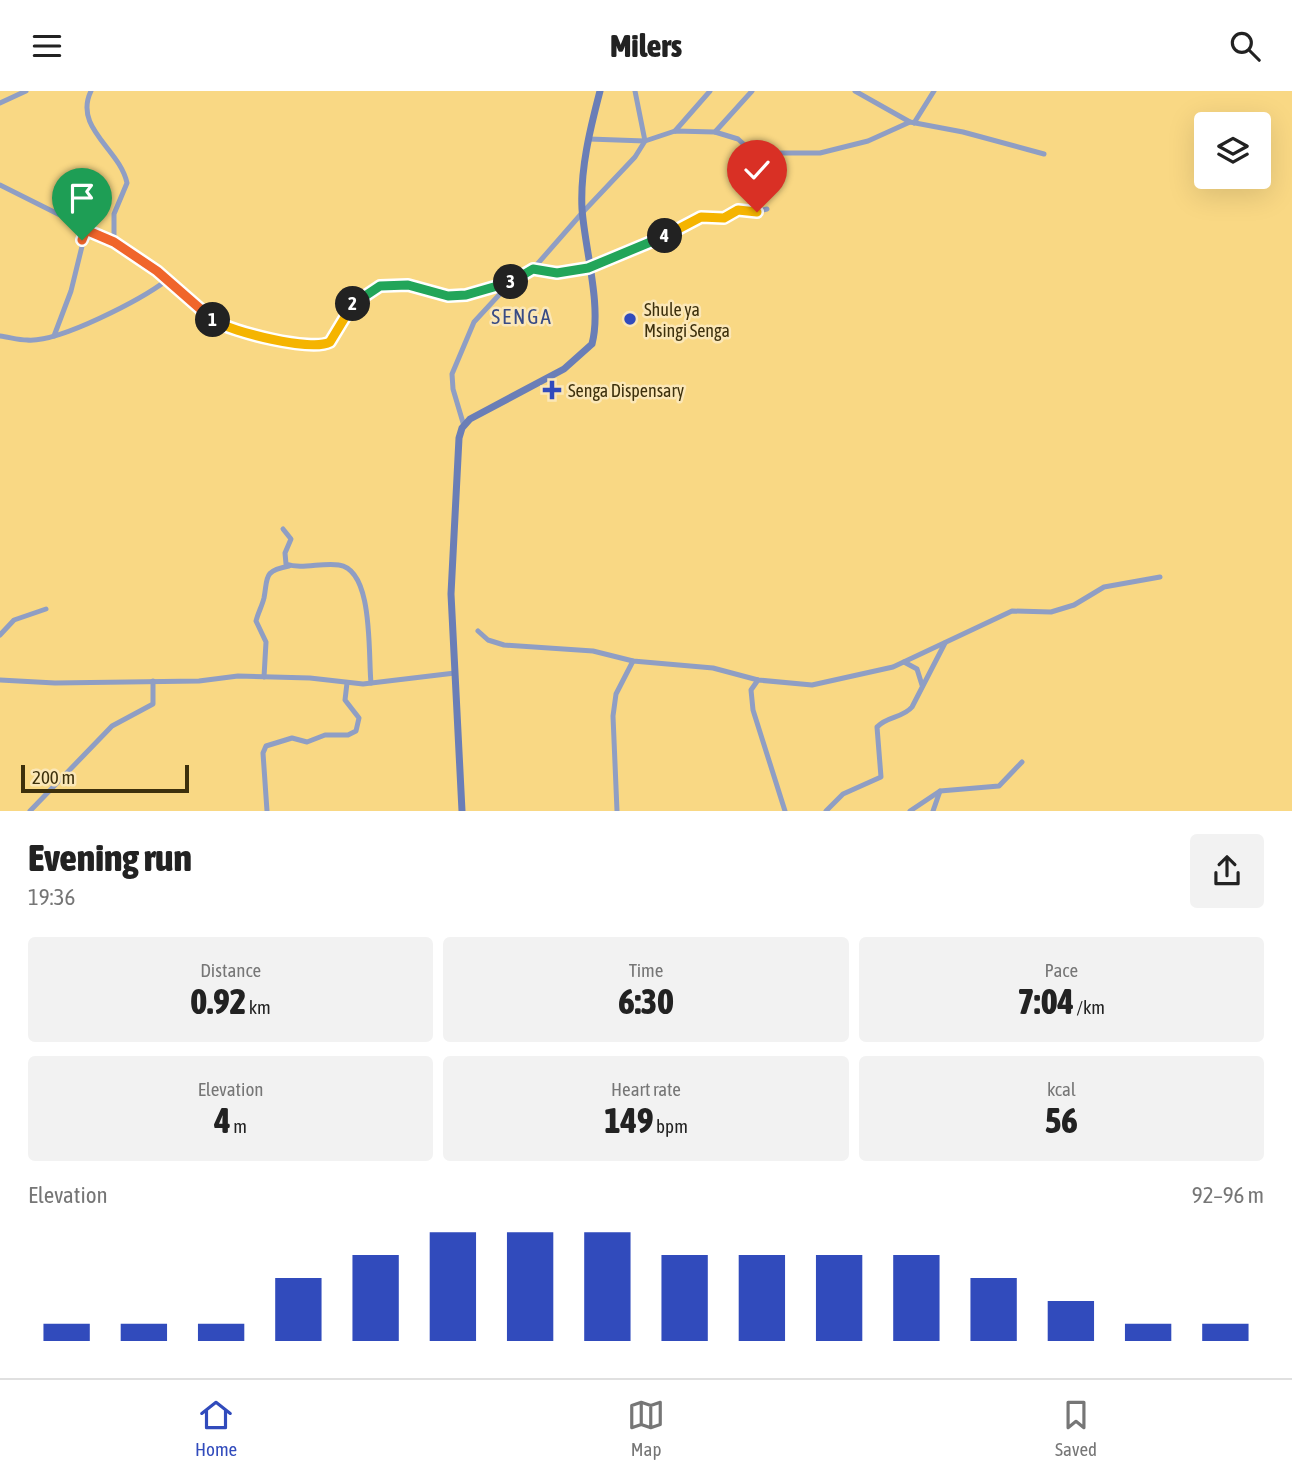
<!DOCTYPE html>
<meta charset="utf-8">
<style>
body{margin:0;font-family:"Asap Condensed",sans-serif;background:#f2f2f2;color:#222;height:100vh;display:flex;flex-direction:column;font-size:26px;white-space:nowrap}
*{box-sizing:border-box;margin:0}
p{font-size:23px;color:#767676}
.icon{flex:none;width:38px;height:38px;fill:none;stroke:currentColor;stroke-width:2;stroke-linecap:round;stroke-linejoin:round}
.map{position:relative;height:720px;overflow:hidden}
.panel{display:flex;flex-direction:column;background:#fff;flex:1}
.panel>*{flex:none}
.controls{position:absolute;left:1194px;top:21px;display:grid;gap:14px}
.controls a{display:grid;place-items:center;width:77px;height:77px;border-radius:7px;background:#fff;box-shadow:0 7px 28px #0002;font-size:35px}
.scale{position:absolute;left:21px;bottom:18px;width:168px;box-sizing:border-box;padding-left:7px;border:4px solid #3d300c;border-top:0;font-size:19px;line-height:24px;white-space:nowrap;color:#3d300c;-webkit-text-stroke:5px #fbe7b7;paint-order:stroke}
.pin{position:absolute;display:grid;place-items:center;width:60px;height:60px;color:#fff;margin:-72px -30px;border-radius:50% 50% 50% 0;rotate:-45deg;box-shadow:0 0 7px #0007}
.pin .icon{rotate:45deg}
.km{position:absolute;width:35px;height:35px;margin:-18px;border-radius:50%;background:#222;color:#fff;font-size:19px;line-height:35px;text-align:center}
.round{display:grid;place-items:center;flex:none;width:74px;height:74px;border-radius:7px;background:#f2f2f2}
.summary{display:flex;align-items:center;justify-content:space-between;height:119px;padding:0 28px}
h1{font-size:38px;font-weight:800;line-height:52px}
.figures{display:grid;grid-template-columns:repeat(3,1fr);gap:10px;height:119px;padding:7px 28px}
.figures div{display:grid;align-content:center;border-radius:7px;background:#f2f2f2;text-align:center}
.figures b{font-size:35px;font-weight:800}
.figures small{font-size:19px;font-weight:400}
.figures p{font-size:19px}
.chart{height:196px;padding:14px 28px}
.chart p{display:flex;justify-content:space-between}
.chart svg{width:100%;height:126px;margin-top:7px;stroke:#314bbc;stroke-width:6}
header{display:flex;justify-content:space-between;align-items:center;height:91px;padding:0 28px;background:#fff;font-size:32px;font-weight:800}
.dock{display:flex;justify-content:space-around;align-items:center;height:98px;border-top:2px solid #e0e0e0;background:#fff;font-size:19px;color:#767676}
.dock a{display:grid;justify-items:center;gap:4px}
.dock .current{color:#314bbc}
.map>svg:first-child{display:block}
</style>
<header><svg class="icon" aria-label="menu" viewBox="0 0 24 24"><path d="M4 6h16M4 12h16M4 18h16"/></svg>Milers<svg class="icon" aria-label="search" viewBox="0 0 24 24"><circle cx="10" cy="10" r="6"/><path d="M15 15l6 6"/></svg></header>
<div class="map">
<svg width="1292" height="720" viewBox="0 0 1292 720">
<rect width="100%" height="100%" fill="#f9d884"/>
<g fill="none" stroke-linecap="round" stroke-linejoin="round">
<g stroke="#8f9ec4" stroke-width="5">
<path d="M91,0c-18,37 29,58 36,92l-13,31v28"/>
<polyline points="855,0 910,31 963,41 1044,63"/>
<polyline points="0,12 26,0"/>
<polyline points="914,32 934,0"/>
<polyline points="675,40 710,0"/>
<polyline points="715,41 738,48 749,58 760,62 820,62 868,50 910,31"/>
<polyline points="589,48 645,50 675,40 715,41 752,0"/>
<polyline points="0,94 114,151 164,185 201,221 222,235 311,256 330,251 351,215 380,195 408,194 448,205 466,204 511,191 533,178 582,122"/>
<polyline points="583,121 635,66 645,50 635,0"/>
<polyline points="589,177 661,147 701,126 719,128 738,119 751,122 767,118"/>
<polyline points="533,178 557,182 588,176"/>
<path d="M0,245c9,1 18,4 27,4 32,3 115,-41 140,-60"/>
<polyline points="54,245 71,200 86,139"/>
<polyline points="464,335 453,298 452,283 474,231 511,191"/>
<path d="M283,438l8,10 -6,14 1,11c16,6 36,-2 53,1 35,5 29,90 32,118"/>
<polyline points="478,540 488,549 504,554 593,560 633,570 713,577 758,589 812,594 893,576 1012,520 1051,521 1074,514 1104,496 1160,486"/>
<polyline points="0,544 14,529 46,518"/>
<polyline points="904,571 917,578 922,594"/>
<path d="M264,586l2,-35 -10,-21c2,-8 6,-15 8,-23 4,-21 -1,-27 25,-32"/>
<polyline points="0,589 55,592 199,590 238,585 310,587 363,593 455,582"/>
<polyline points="758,589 751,599 753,619 785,720"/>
<polyline points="30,720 112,635 153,613 153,590"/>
<polyline points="267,720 263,662 266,655 292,647 307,651 325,644 348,644 356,640 359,627 345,609 347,592"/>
<polyline points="617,720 613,625 616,603 633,570"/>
<path d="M826,720l17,-17 38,-17 -4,-50c10,-11 26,-9 35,-20l33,-64"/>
<polyline points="910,720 940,700 999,695 1022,671"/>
<polyline points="933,720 940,700"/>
</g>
<path stroke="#6a7eb7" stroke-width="7" d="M462,720l-11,-217 8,-156 3,-10 8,-9 94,-50 28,-25c10,-38 -7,-94 -10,-135 -2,-39 8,-80 18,-118"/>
</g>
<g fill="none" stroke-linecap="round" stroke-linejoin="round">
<g stroke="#fff" stroke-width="14">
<polyline id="split-1" points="82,149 86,139 114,151 157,180 213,229"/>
</g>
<g stroke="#fff" stroke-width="14">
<path id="split-2" d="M213,229c19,12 99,32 117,22l23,-38"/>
</g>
<g stroke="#fff" stroke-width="14">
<polyline id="split-3" points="353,213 380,195 408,194 448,205 466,204 511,191"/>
</g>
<g stroke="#fff" stroke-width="14">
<polyline id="split-4" points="511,191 533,178 557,182 588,177 665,145"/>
</g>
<g stroke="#fff" stroke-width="14">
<polyline id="split-5" points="665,145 701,126 724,127 738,119 757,121"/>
</g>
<use href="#split-1" stroke="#f0652b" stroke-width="9"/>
<use href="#split-2" stroke="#f5b400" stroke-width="9"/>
<use href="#split-3" stroke="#22a559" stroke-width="9"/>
<use href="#split-4" stroke="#22a559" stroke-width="9"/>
<use href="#split-5" stroke="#f5b400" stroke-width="9"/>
</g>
<g fill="#314bbc" stroke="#fbe7b7" stroke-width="2.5">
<circle cx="630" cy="228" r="7"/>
<path d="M548.5 288.5h7v7h7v7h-7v7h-7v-7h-7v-7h7z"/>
</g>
<g text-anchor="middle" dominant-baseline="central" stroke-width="5" stroke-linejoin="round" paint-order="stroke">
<g font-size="18" fill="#3d300c" stroke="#fbe7b7" text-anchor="start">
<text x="644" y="218">Shule ya<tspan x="644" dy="21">Msingi Senga</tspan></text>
<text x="568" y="299">Senga Dispensary</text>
</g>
<g font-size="21" letter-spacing="2" fill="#384b85" stroke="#fbe7b7">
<text x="522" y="225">SENGA</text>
</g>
</g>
</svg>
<div class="controls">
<a><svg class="icon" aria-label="layers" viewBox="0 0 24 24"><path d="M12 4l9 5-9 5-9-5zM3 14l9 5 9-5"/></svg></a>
</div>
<div class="scale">200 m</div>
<div class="pin" style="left:82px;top:149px;background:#1e9e55"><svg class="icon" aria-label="arrive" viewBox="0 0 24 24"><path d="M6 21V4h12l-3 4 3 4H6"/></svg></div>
<div class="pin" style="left:757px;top:121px;background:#d93025"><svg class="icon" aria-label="check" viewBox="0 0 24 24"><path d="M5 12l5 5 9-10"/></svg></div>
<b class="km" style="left:213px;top:229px">1</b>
<b class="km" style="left:353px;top:213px">2</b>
<b class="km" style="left:511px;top:191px">3</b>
<b class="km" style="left:665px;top:145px">4</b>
</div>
<section class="panel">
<div class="summary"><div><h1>Evening run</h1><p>19:36</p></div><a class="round"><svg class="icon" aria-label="share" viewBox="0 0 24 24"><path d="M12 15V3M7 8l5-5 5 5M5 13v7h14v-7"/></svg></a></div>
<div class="figures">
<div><p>Distance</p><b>0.92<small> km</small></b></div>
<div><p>Time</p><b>6:30</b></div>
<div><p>Pace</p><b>7:04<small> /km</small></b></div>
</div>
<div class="figures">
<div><p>Elevation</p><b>4<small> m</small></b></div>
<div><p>Heart rate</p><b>149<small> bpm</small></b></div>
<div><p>kcal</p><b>56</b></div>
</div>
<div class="chart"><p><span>Elevation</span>92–96 m</p>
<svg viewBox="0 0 160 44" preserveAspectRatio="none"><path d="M5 44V38M15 44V38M25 44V38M35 44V22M45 44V14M55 44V6M65 44V6M75 44V6M85 44V14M95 44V14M105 44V14M115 44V14M125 44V22M135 44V30M145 44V38M155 44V38"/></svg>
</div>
</section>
<nav class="dock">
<a class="current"><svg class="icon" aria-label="home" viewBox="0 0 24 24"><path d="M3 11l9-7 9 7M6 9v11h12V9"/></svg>Home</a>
<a><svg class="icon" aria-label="map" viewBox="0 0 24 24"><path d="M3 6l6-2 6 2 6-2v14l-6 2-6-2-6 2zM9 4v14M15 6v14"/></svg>Map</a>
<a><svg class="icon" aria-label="saved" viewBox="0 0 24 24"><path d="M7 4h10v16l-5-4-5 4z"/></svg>Saved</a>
</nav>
